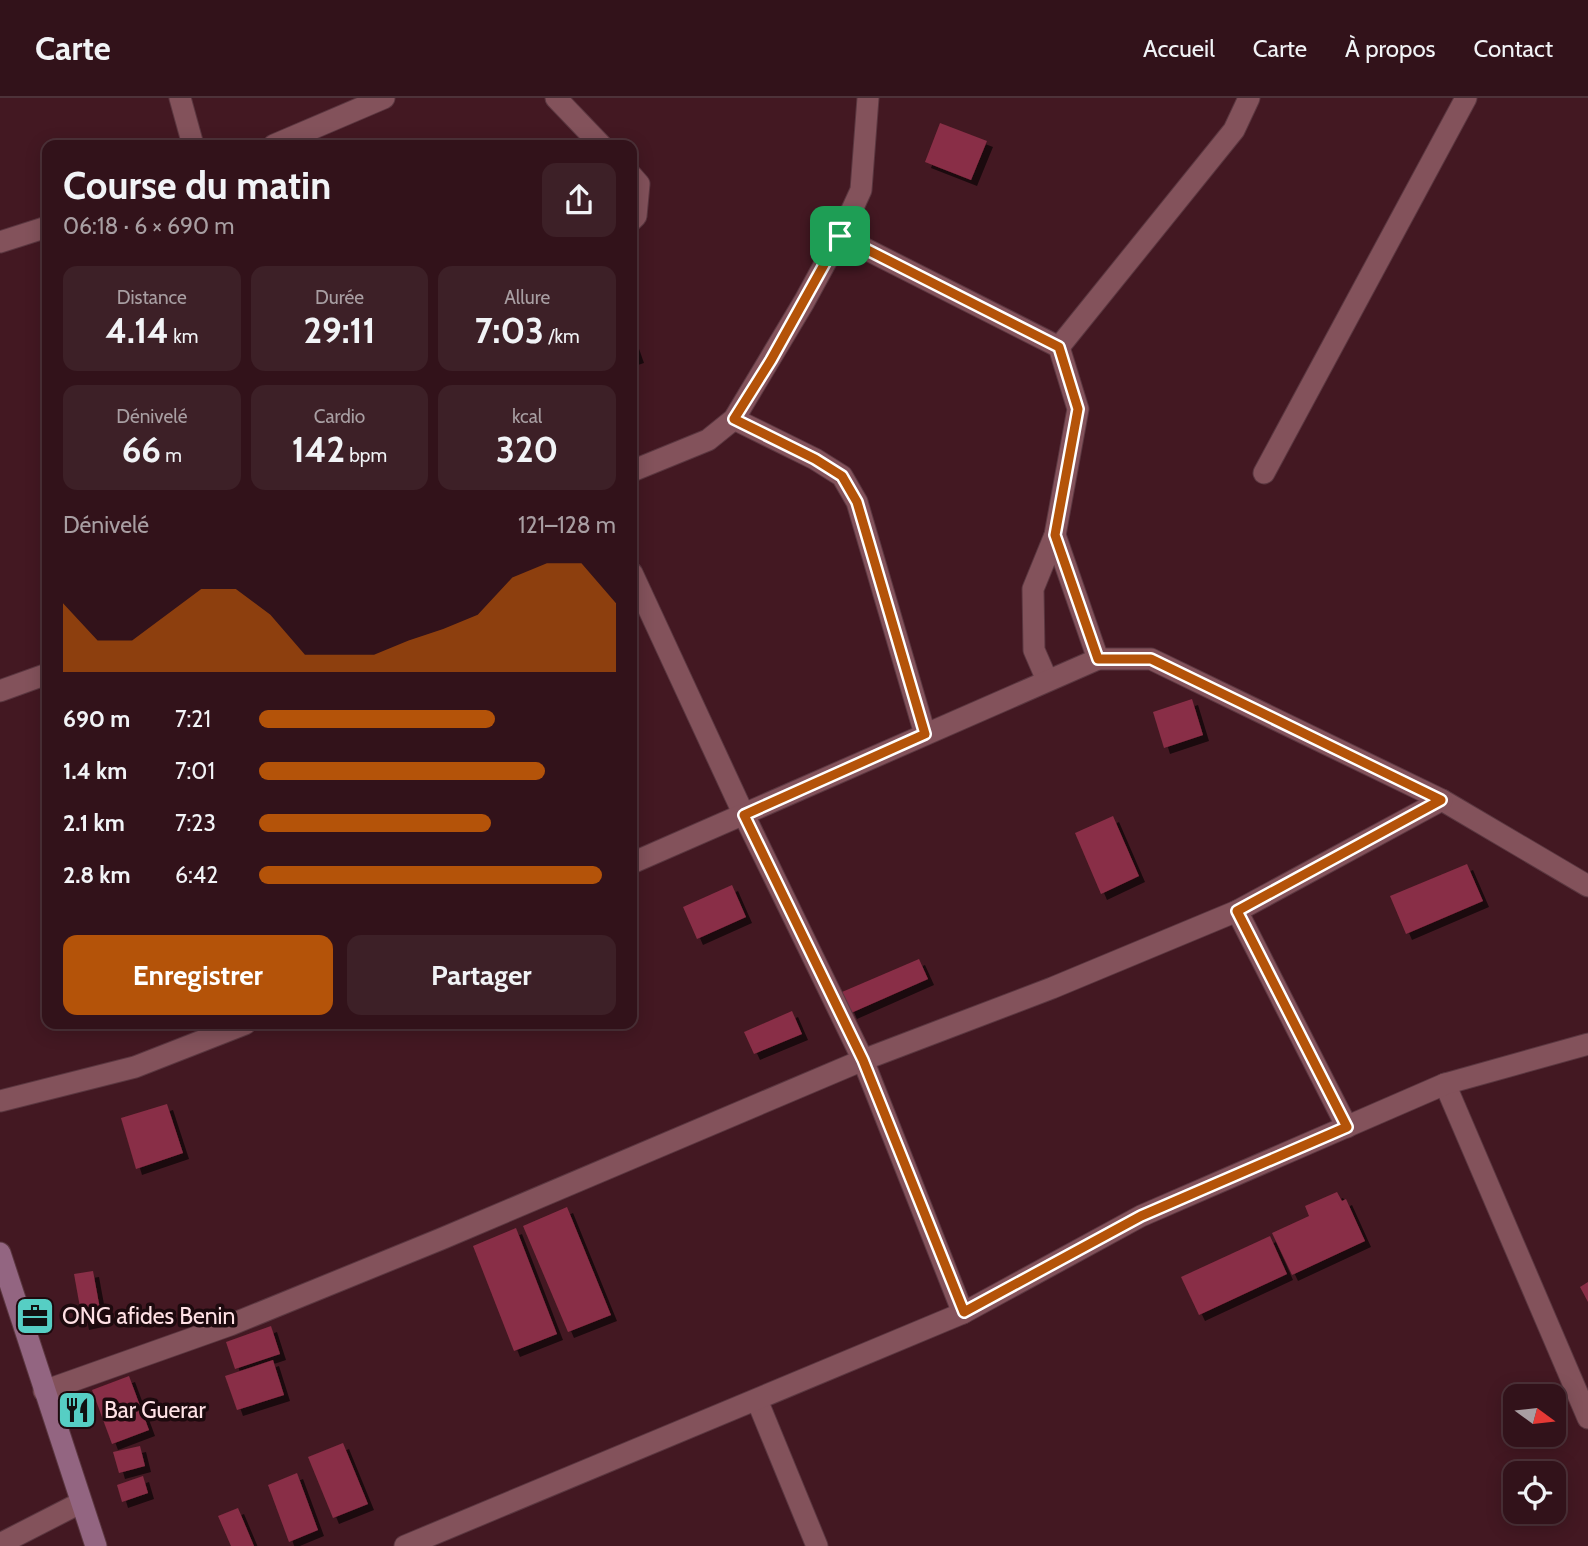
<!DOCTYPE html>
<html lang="fr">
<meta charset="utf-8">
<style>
body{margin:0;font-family:Cabin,sans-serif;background:#3d2027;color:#f1f3f6;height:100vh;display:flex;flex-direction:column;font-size:26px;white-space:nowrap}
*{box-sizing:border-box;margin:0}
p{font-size:23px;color:#a89ea2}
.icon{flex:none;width:38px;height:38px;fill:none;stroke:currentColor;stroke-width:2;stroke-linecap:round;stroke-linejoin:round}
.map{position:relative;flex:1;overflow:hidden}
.details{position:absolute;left:42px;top:42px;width:595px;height:889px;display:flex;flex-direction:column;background:#32121a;border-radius:14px;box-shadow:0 4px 18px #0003,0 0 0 2px #4d3239}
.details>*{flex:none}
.needle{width:46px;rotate:105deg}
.controls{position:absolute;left:1503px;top:1286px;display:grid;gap:14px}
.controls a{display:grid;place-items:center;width:63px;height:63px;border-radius:14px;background:#32121a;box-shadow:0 4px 18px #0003,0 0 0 2px #4d3239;font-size:35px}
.pin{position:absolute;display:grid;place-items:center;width:60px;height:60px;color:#fff;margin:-30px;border-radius:14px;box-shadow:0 4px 10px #0006}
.round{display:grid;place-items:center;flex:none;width:74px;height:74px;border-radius:14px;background:#3d2027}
.summary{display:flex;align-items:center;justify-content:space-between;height:119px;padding:0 21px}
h1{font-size:38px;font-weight:800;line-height:52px}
.figures{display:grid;grid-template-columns:repeat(3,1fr);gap:10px;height:119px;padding:7px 21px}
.figures div{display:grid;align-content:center;border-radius:14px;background:#3d2027;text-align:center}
.figures b{font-size:35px;font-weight:800}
.figures small{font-size:19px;font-weight:400}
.figures p{font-size:19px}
.chart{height:196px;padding:14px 21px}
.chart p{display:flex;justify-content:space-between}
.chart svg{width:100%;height:126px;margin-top:7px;fill:#b45309;opacity:.7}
.primary-button{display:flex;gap:14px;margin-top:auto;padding:14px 21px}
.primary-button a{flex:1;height:80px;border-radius:14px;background:#b45309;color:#fff;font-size:28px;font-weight:800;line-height:80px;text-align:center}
.primary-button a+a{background:#3d2027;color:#f1f3f6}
ul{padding:0 21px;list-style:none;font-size:23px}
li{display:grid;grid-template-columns:112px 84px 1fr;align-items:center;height:52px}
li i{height:18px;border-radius:9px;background:#b45309}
header{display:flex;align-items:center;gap:42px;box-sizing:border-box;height:98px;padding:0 35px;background:#32121a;border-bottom:2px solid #4d3239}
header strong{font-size:33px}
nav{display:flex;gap:38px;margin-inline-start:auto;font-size:24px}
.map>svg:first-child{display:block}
</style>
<header>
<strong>Carte</strong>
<nav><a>Accueil</a><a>Carte</a><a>À propos</a><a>Contact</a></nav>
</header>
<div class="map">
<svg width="1588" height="1448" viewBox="0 0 1588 1448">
<defs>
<filter id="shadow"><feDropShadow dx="6" dy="6" stdDeviation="0" flood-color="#0009"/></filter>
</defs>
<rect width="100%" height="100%" fill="#431822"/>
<g fill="#892e46" filter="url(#shadow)">
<polygon points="940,25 987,43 971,82 925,64"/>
<polygon points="632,242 638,259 632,261"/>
<polygon points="1192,601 1203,637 1164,650 1153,614"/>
<polygon points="1113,718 1139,778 1101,796 1075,735"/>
<polygon points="1467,766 1483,803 1406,836 1390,798"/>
<polygon points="732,787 746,819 697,841 683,809"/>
<polygon points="919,861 928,881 851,915 842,894"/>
<polygon points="792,913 802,936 754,956 744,934"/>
<polygon points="167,1006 183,1055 136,1071 121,1020"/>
<polygon points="1337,1094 1342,1103 1346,1101 1365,1143 1292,1177 1272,1135 1309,1118 1305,1108"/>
<polygon points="567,1109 611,1217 568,1234 523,1128"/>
<polygon points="516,1130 557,1236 514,1253 473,1148"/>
<polygon points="1270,1138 1287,1176 1199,1217 1181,1179"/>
<polygon points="93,1173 102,1222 83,1226 74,1176"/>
<polygon points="1588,1184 1588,1204 1580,1189"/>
<polygon points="271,1228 280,1256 235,1271 226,1244"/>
<polygon points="273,1262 284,1297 237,1312 225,1278"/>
<polygon points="129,1278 149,1332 112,1346 92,1292"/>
<polygon points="343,1345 368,1406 333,1420 308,1359"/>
<polygon points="140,1348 145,1368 119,1375 113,1354"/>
<polygon points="297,1375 318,1432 289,1444 268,1387"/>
<polygon points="143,1378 148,1395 122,1404 117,1387"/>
<polygon points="238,1410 254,1448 231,1448 218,1418"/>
</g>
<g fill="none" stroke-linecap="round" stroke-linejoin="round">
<g stroke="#5b3740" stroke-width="23">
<g id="street">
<polyline points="180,0 193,47"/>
<polyline points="556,0 601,47"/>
<polyline points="274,47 384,0"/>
<polyline points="632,78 639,86 636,118 632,122"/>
<polyline points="840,138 1059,249 1078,311 1055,437 1033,491 1034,552 1047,582"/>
<polyline points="0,144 47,129"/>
<polyline points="1059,249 1234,32 1249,0"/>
<polyline points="734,321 815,361 842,378 857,404 925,636"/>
<polyline points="632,373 708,342 734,321 804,204 840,138 861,92 868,0"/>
<polyline points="1264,375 1466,0"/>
<polyline points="1055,437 1098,561"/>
<polyline points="632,475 744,717 863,962 963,1215"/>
<polyline points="0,593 47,576"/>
<polyline points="632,765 1098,561 1151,561 1442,702 1588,788"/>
<polyline points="1237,813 1347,1029"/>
<polyline points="1445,986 1588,1320"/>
<polyline points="0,1003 135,969 245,926"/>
<polyline points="44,1293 230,1227 441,1141 863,962 1052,890 1237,813 1442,702"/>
<polyline points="757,1302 817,1448"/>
<polyline points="0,1446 80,1405"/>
<polyline points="405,1448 963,1215 1141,1118 1445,986 1588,946"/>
</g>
</g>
<g stroke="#5b3740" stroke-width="23">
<polyline id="secondary" points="0,1155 96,1448"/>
</g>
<use href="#street" stroke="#83525b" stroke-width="21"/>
<use href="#secondary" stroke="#936581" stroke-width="21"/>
</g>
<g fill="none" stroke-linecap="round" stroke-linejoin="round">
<g stroke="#fff" stroke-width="14">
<polygon id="route" points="840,138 1059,249 1078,311 1055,437 1098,561 1151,561 1441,702 1237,813 1347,1029 1141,1118 964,1214 863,962 744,717 925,636 857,404 842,378 815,361 734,321 771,262"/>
</g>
<use href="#route" stroke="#b45309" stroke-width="9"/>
</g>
<defs>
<g id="office-square" transform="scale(2.0125)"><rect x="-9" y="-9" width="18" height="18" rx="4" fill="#56cec4" stroke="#1d0a0e"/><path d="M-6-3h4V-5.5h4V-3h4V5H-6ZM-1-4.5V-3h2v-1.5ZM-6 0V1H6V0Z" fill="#111"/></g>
<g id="restaurant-square" transform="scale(2.0125)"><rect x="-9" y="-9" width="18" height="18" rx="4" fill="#56cec4" stroke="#1d0a0e"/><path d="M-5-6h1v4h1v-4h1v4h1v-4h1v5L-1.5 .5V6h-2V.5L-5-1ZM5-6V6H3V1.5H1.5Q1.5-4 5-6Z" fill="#111"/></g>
</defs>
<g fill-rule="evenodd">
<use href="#office-square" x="35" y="1218"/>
<use href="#restaurant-square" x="77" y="1312"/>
</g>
<g text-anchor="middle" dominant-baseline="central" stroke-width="7" stroke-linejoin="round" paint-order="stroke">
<g font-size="23" fill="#ffe1e5" stroke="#1d0a0e" text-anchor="start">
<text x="62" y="1218">ONG afides Benin</text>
<text x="104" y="1312">Bar Guerar</text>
</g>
</g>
</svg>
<div class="controls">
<a><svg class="needle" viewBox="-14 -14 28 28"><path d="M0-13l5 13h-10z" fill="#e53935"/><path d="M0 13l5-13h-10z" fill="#a89ea2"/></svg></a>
<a><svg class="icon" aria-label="locate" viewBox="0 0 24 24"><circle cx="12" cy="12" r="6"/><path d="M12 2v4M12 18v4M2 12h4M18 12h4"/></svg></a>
</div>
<div class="pin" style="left:840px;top:138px;background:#1e9e55"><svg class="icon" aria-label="arrive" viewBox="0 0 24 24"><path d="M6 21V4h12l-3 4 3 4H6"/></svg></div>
<section class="details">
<div class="summary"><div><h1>Course du matin</h1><p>06:18 · 6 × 690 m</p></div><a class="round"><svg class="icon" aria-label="share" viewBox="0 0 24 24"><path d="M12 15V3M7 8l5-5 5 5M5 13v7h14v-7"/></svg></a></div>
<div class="figures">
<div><p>Distance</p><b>4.14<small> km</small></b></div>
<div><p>Durée</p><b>29:11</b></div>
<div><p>Allure</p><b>7:03<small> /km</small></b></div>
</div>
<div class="figures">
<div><p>Dénivelé</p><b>66<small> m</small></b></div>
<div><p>Cardio</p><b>142<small> bpm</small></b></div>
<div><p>kcal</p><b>320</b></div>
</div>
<div class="chart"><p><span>Dénivelé</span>121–128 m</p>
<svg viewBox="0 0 160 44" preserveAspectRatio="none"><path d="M0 44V20L10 33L20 33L30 24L40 15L50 15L60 24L70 38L80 38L90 38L100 33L110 29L120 24L130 11L140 6L150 6L160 20V44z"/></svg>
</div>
<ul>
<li><b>690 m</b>7:21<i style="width:66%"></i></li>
<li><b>1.4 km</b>7:01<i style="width:80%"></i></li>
<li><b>2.1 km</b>7:23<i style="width:65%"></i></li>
<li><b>2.8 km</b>6:42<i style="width:96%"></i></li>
</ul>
<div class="primary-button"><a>Enregistrer</a><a>Partager</a></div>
</section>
</div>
